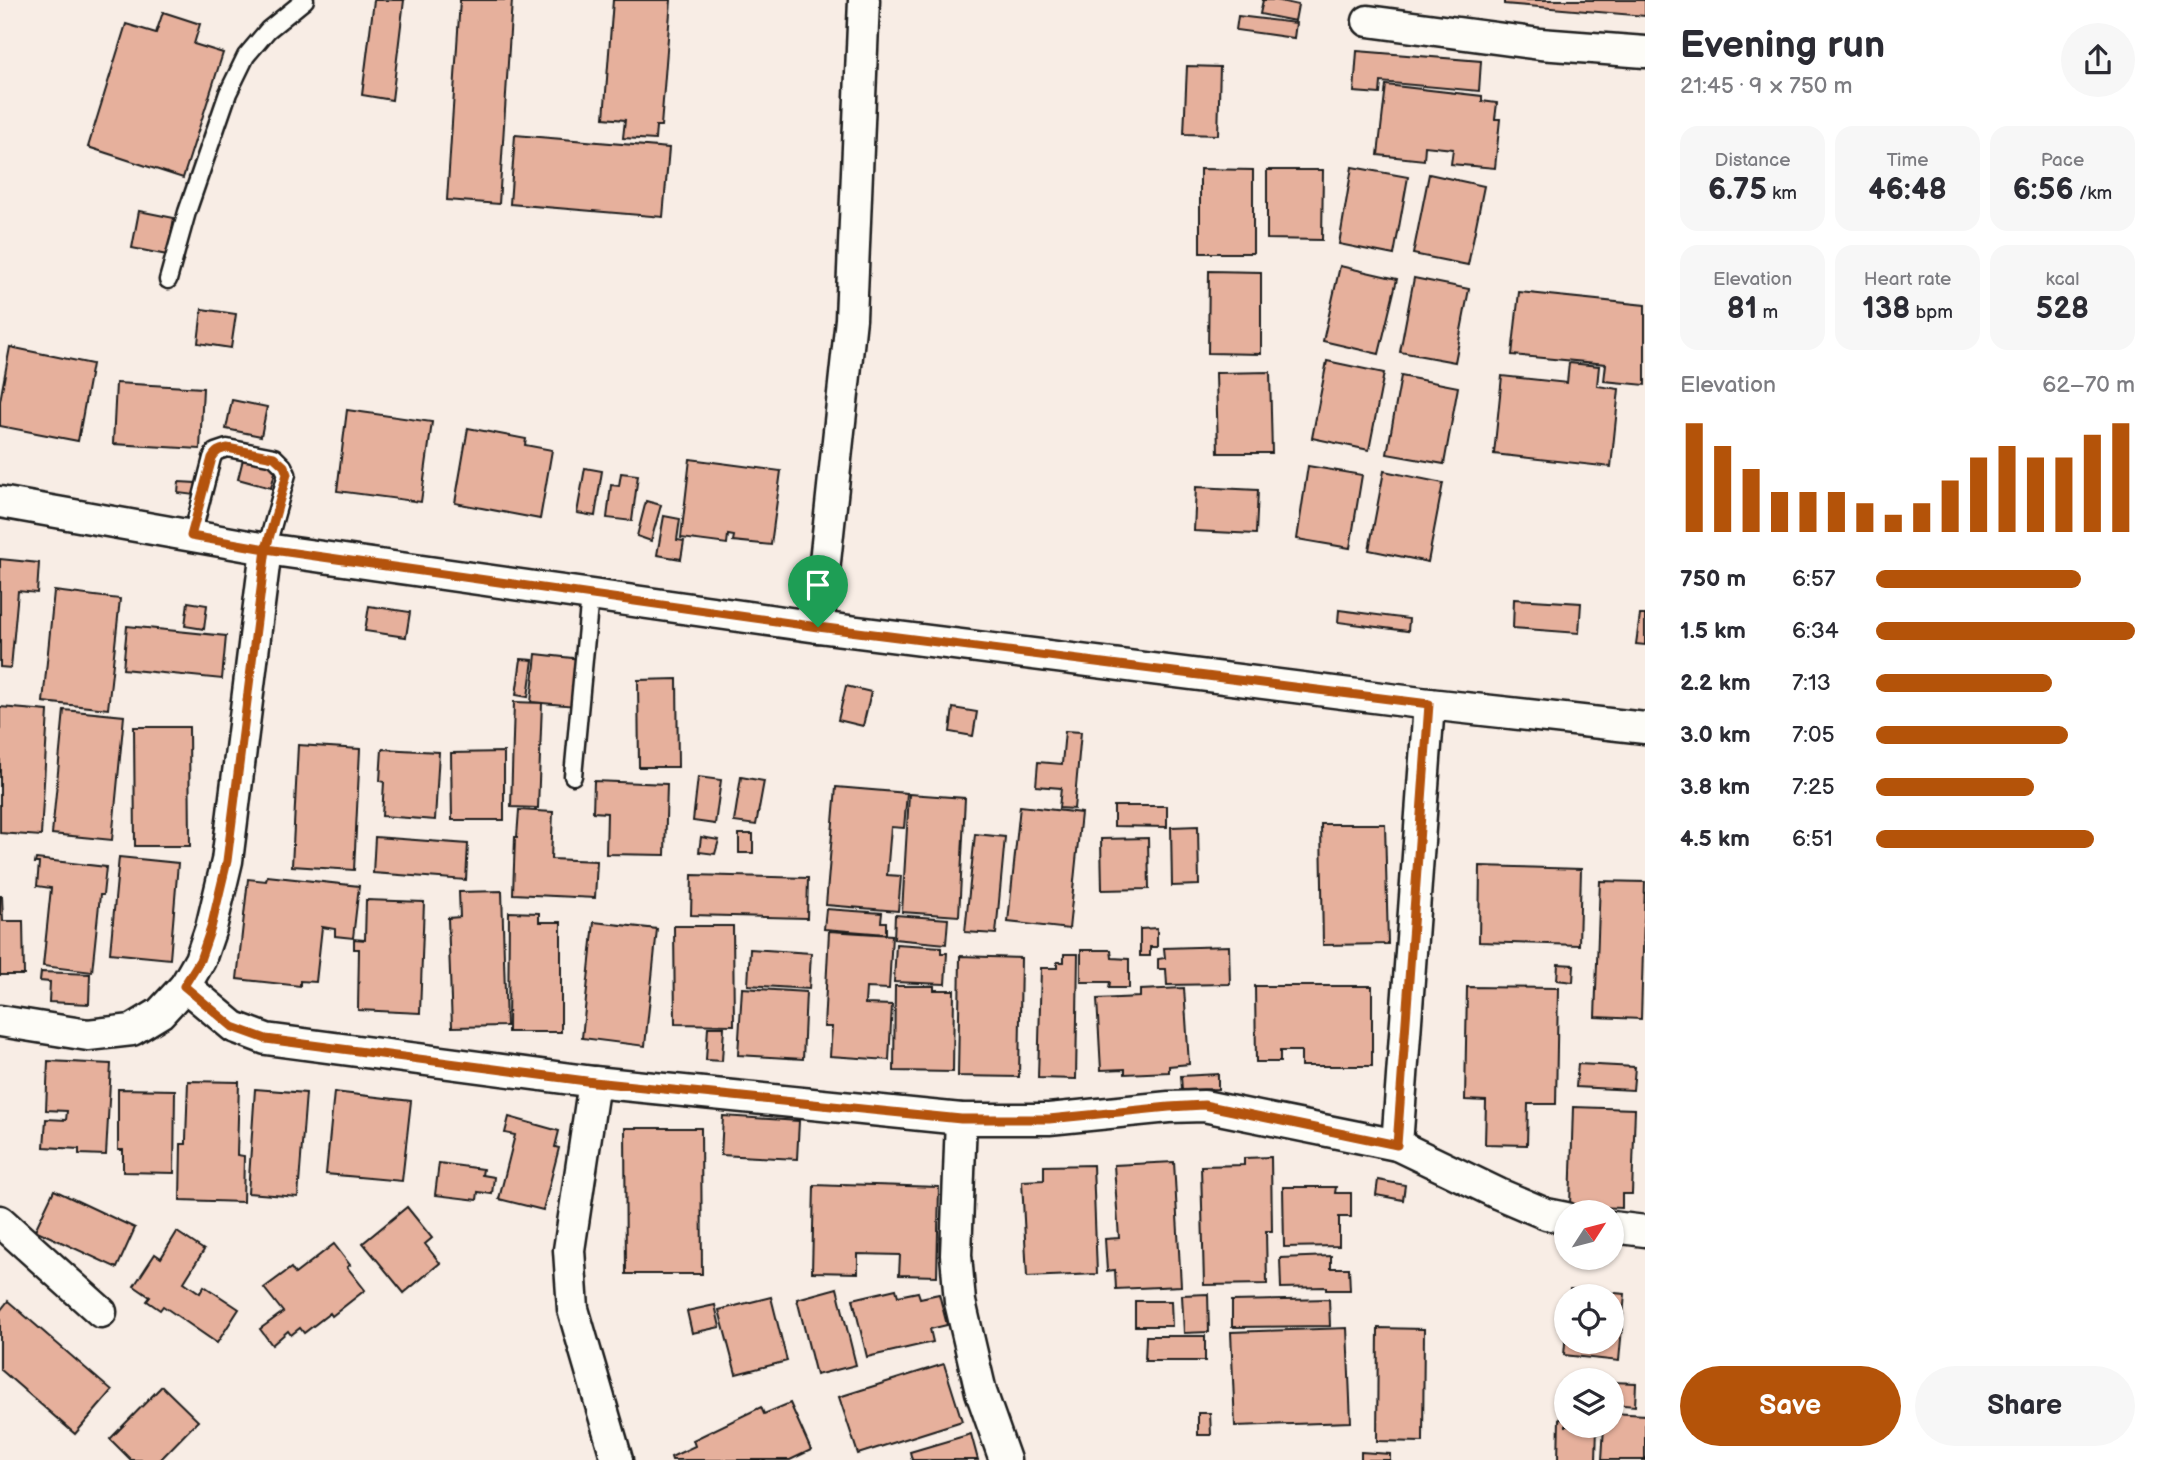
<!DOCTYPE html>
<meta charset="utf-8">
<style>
body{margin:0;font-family:"Balsamiq Sans",sans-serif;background:#f7f7f7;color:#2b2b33;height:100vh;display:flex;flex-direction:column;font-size:26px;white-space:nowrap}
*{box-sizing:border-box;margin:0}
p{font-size:23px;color:#7c7c81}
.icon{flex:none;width:38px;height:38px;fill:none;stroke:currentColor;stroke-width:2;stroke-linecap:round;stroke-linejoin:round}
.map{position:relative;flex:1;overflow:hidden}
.panel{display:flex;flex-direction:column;background:#fff;width:525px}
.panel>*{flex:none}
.needle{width:46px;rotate:54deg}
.tools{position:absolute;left:1554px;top:1200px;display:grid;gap:14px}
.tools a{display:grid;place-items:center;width:70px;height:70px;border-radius:50%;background:#fff;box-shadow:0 2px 5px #0004;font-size:35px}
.pin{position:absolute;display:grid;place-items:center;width:60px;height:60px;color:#fff;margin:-72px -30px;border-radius:50% 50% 50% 0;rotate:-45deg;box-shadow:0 0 7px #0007}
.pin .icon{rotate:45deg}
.round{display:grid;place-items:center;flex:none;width:74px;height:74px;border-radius:37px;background:#f7f7f7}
.head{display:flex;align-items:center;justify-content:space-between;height:119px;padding:0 35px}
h1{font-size:38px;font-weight:800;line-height:52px}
.metrics{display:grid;grid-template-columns:repeat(3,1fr);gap:10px;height:119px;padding:7px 35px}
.metrics div{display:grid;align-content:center;border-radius:18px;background:#f7f7f7;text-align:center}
.metrics b{font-size:30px;font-weight:800}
.metrics small{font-size:19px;font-weight:400}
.metrics p{font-size:19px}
.chart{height:196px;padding:14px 35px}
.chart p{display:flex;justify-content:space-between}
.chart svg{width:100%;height:126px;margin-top:7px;stroke:#b45309;stroke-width:6}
.action{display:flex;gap:14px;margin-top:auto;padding:14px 35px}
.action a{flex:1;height:80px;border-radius:42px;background:#b45309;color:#fff;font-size:28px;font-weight:800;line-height:80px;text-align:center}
.action a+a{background:#f7f7f7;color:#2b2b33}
ul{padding:0 35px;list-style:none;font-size:23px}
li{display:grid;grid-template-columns:112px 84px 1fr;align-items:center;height:52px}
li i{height:18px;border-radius:9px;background:#b45309}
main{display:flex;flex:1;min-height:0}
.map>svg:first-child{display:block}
</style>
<main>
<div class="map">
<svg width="1645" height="1460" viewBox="0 0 1645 1460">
<rect width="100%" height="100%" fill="#f8ede5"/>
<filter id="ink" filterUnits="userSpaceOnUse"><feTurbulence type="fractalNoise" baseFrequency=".0143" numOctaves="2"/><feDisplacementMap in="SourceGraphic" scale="14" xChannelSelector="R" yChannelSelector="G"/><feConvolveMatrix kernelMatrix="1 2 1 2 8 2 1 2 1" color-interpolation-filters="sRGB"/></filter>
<g filter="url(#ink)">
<g fill="#e6b09c" stroke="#1c1c1c" stroke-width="2">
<polygon points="374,0 404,0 392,100 362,95"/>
<polygon points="460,0 512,0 499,204 447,200"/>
<polygon points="613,0 671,0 661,126 656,126 655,140 623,138 625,120 604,118"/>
<polygon points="1263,0 1276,0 1298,5 1295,21 1260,14"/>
<polygon points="1504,0 1645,0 1645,16 1504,4"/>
<polygon points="163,12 200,24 194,44 223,53 183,178 88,147 126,24 156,33"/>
<polygon points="1238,16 1296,23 1294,38 1236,30"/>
<polygon points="1357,51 1481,61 1479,91 1381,82 1380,94 1354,92"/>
<polygon points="1187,66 1220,67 1218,135 1184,134"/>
<polygon points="1386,85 1482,96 1482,101 1497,103 1495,119 1500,119 1495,168 1451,164 1453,149 1425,146 1424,160 1378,155"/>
<polygon points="515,135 669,148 663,217 510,204"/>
<polygon points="1352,167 1408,177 1394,255 1339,244"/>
<polygon points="1200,169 1253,170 1253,253 1200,253"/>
<polygon points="1267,170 1323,170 1322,240 1267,239"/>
<polygon points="1429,174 1484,186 1468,265 1413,254"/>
<polygon points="139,211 174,218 167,255 132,248"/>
<polygon points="1340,266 1397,279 1379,354 1323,341"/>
<polygon points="1209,271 1261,272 1261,354 1208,353"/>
<polygon points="1414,278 1469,289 1455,362 1400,352"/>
<polygon points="1519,292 1645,305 1645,385 1604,381 1606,364 1512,355"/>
<polygon points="202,309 236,314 231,348 198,343"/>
<polygon points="10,347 92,364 78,441 0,426 0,401"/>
<polygon points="1327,361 1384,373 1369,450 1312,438"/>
<polygon points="1569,363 1599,366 1597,386 1619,389 1611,467 1494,454 1502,376 1567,383"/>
<polygon points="1270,372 1272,453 1218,453 1216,373"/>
<polygon points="1401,376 1458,387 1444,464 1387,454"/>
<polygon points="116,383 203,388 200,449 113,444"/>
<polygon points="232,400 267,407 261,436 226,429"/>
<polygon points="347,410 432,422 421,502 337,491"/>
<polygon points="468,428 526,439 525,445 552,450 540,519 455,503"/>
<polygon points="244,455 277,464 271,488 238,479"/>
<polygon points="690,459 781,471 771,545 733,541 734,536 728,535 727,544 681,538"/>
<polygon points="1308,466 1362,475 1350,548 1297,539"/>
<polygon points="585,468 602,471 595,516 577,513"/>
<polygon points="1384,471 1443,483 1428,562 1369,550"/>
<polygon points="621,473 638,475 632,521 607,518 611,485 619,486"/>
<polygon points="179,482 196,483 194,495 178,493"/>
<polygon points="1196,487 1258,490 1256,534 1194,531"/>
<polygon points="646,501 661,505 651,541 637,536"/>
<polygon points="664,516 680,519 677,540 684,541 681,559 657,555"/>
<polygon points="0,559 39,563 37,593 18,591 11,668 0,667"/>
<polygon points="54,591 120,599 108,709 43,702"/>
<polygon points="1514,599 1581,603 1579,633 1513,628"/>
<polygon points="188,602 207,605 204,629 185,626"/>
<polygon points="369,606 410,612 406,637 365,631"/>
<polygon points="1339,610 1409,619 1408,631 1338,622"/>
<polygon points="1640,615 1645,615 1645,645 1636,644"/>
<polygon points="127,626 226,636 222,679 123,669"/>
<polygon points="536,654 581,659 576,706 531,702"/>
<polygon points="521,659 533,660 528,697 516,695"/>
<polygon points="677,679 678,767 639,767 638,680"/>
<polygon points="846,686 871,692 863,726 838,720"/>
<polygon points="514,702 542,703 538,808 511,807"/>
<polygon points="0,707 48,711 41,836 0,833"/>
<polygon points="953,708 977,712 973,736 950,732"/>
<polygon points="64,710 124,716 112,840 52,834"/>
<polygon points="134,727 189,727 190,846 135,846"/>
<polygon points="1065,731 1081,732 1074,809 1059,808 1061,788 1036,786 1038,762 1062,764"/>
<polygon points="298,745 360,749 354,870 292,866"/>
<polygon points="382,749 439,752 435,820 382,816 384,782 380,781"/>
<polygon points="504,752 504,820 452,820 451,753"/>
<polygon points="698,777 721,780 715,824 693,821"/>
<polygon points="741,777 764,781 756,825 734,822"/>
<polygon points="594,781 667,784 665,855 606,854 607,813 593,812"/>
<polygon points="836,787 907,793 904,828 891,827 887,875 901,876 898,911 826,905"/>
<polygon points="909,794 965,798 959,916 902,912"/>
<polygon points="1020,806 1081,813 1069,929 1008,922"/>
<polygon points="1114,806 1167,806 1167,827 1114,826"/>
<polygon points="519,810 553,812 551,859 597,861 595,898 513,894 515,837 517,837"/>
<polygon points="1321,824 1385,824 1388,944 1323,945"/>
<polygon points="1198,826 1199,885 1172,886 1171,827"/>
<rect x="739" y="834" width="14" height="19"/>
<polygon points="975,834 1005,837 996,934 965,932"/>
<polygon points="375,837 468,844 466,880 373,873"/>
<polygon points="701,837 719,840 715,854 699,852"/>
<polygon points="1148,838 1149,889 1102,890 1101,839"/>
<polygon points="119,857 178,863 170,959 110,953"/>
<polygon points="36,859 106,867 103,895 100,895 92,972 43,966 51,888 37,886 39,863 35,863"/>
<polygon points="1480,866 1581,869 1579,945 1479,942"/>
<polygon points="692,875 808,878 807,918 691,915"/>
<polygon points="267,876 359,886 353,938 335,936 335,929 322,927 316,982 300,981 300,986 237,979 248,879 266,881"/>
<polygon points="1600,881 1645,882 1641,1019 1595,1017"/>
<polygon points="502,891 506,1026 452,1027 448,918 460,917 459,892"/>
<polygon points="0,896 2,896 3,921 23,921 24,975 0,975"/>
<polygon points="366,900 424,902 420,1013 358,1010 359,949 354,949 354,939 365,940"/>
<polygon points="826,909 882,913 881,922 886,922 886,934 824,929"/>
<polygon points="509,912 539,913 539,922 561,922 561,1032 508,1032"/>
<polygon points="895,915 948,919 946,944 894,939"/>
<polygon points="594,922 657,929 645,1046 582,1038"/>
<polygon points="674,926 733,926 734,1025 675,1024"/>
<polygon points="1157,928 1157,947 1150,947 1150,956 1140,956 1140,929"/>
<polygon points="829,931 892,935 889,989 866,988 865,1004 892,1005 889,1060 830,1056 832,1027 824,1027"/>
<polygon points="896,944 941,947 941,953 947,953 945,984 894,982"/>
<polygon points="1229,946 1230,984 1167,985 1166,969 1158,969 1158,959 1165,958 1164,948"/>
<polygon points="750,949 811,953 809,989 748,985"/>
<polygon points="1081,950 1111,950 1112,958 1129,959 1129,988 1109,988 1110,982 1081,982"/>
<polygon points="1064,954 1078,954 1076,1079 1038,1078 1041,968 1057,968 1057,962 1064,962"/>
<polygon points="960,956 1021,958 1019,1077 958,1076"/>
<polygon points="1558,964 1574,965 1573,982 1557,980"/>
<polygon points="41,972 90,974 89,1004 49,1002 50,982 40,981"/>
<polygon points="895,986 934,986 934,990 954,990 953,1072 894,1071"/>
<polygon points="1255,986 1372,986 1372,1066 1301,1066 1301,1051 1280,1051 1280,1062 1256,1062"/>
<polygon points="1467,987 1558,988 1556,1104 1528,1104 1527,1145 1485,1144 1486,1101 1465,1100"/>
<polygon points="742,988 806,992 803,1059 738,1055"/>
<polygon points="1184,988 1189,1064 1169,1066 1169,1072 1125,1074 1125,1069 1101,1070 1097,999 1140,997 1140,990"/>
<polygon points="708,1027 724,1027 722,1061 706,1060"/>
<polygon points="48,1061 111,1064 106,1155 79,1154 79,1149 44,1147 46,1119 66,1120 67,1111 46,1110"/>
<polygon points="1578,1064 1635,1067 1633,1090 1576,1087"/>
<polygon points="1218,1074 1218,1089 1182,1090 1181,1076"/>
<polygon points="188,1081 239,1082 237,1155 244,1156 243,1202 180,1200 181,1144 186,1144 186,1139"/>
<polygon points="118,1089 175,1090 174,1173 123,1172 123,1150 118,1150"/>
<polygon points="255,1089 306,1093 298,1197 248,1193"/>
<polygon points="334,1092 411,1101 402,1181 326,1174"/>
<polygon points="1573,1107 1635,1109 1632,1194 1622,1194 1622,1208 1570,1206"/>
<polygon points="723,1116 799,1121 797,1159 721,1155"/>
<polygon points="509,1117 559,1131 555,1147 559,1148 543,1210 499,1199 515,1135 505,1133"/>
<polygon points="625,1128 701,1128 702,1274 626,1274"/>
<polygon points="1271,1157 1272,1231 1266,1231 1267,1284 1204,1285 1201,1166 1244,1165 1244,1158"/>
<polygon points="1174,1162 1181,1286 1116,1289 1115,1270 1107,1271 1105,1239 1119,1238 1114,1165"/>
<polygon points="439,1163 483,1169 482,1175 494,1177 492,1194 478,1192 477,1200 435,1195"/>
<polygon points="1093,1165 1097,1274 1027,1277 1022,1181 1044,1180 1044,1166"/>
<polygon points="1378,1180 1405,1185 1403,1200 1376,1195"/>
<polygon points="841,1184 939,1187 937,1276 899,1275 900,1255 858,1254 858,1273 812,1272 814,1185 841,1186"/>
<polygon points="1283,1187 1336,1187 1335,1193 1351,1193 1351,1217 1339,1217 1339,1246 1284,1247"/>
<polygon points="54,1190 135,1228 117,1268 35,1230"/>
<polygon points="407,1207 432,1238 425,1244 440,1263 404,1293 363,1243"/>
<polygon points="177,1232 204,1250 184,1282 200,1293 204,1286 239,1309 217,1343 163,1306 160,1310 147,1301 150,1297 134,1286 155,1254 161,1258"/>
<polygon points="334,1244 350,1265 347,1267 365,1290 332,1316 330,1313 304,1333 300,1328 291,1335 288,1331 272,1345 260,1329 283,1312 264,1288 291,1268 295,1274"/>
<polygon points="1331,1256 1331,1268 1349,1268 1350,1290 1326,1290 1326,1287 1281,1288 1280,1258"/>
<polygon points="837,1288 856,1365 816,1375 797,1299"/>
<polygon points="896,1289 898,1296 918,1292 920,1298 939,1294 947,1325 930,1329 933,1342 867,1357 853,1299"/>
<polygon points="1570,1289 1625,1294 1619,1361 1564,1355 1566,1332 1566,1342 1612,1342 1612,1297 1569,1297"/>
<polygon points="1208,1294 1209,1332 1184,1333 1182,1295"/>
<polygon points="771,1297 787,1361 736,1374 719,1310"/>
<polygon points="1329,1299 1330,1326 1232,1327 1232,1301"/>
<polygon points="8,1301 112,1391 75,1434 0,1369 0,1311"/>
<polygon points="1135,1301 1171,1301 1172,1326 1135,1326"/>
<polygon points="715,1305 720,1327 692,1333 687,1311"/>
<polygon points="1347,1328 1351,1422 1235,1426 1231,1332"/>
<polygon points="1378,1328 1424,1329 1423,1442 1377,1441"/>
<polygon points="1146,1336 1205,1336 1205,1361 1145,1361"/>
<polygon points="944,1364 962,1421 858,1454 839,1397"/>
<polygon points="1612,1382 1636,1383 1635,1406 1612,1404"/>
<polygon points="162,1386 198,1421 160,1460 131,1460 110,1439"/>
<polygon points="790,1403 811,1450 790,1460 672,1460 671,1457 695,1446 693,1440 761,1407 764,1414"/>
<polygon points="1198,1413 1210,1413 1211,1435 1198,1435"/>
<polygon points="1612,1413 1645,1415 1645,1460 1602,1460 1604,1426 1612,1426"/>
<polygon points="1559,1419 1566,1420 1566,1426 1597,1426 1596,1460 1558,1460"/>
<polygon points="971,1434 978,1460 912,1460 910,1452"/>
<polygon points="1361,1452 1390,1454 1390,1460 1361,1460"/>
</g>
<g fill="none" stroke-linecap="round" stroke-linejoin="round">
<g stroke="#1c1c1c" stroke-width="21">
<g id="lane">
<polyline points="168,280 187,212 228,93 246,56 268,30 305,0"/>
<polyline points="192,536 212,458 215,452 227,448 274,457 283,466 287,474 266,549"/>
<polyline points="573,776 590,595"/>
</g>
</g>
<g stroke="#1c1c1c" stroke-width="35">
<g id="street">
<polyline points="1368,21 1540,44 1645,52"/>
<polyline points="0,502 266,549 818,627 1429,704 1645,728"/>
<polyline points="818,627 851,319 864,0"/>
<polyline points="185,986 234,1027 266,1039 594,1082 961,1119 1049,1119 1169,1107 1204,1106 1397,1145 1499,1194 1546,1214 1566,1218"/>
<polyline points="0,1021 88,1035 132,1030 160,1013 185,986 200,960 211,928 227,861 266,549"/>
<polyline points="594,1082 569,1250 573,1309 617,1460"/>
<polyline points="961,1119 956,1255 960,1302 981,1392 1005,1460"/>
<polyline points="1397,1145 1429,704"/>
<polyline points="0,1221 101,1312"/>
<polyline points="1612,1227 1645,1231"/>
</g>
</g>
<use href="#lane" stroke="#fdfcf7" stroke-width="16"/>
<use href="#street" stroke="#fdfcf7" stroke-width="30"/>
</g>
</g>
<g fill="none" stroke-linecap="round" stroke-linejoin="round" filter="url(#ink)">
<g stroke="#fff" stroke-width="14">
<path id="route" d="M818,627l-552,-78 -75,-13 21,-78c4,-7 7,-8 15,-10l47,9 10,9 3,8 -21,75 -39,312 -16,67 -11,32 -16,26 49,41 33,12 328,43 367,37h88l120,-12 35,-2 193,40 32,-441 -611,-77"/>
</g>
<use href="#route" stroke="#b45309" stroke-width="9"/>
</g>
</svg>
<div class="tools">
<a><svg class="needle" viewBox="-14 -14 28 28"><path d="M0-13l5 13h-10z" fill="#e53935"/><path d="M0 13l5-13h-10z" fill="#7c7c81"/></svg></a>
<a><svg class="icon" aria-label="locate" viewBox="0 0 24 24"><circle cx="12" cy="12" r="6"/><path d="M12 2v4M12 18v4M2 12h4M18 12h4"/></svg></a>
<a><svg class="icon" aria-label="layers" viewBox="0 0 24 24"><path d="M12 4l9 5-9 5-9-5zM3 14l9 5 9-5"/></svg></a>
</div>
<div class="pin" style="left:818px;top:627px;background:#1e9e55"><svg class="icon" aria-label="arrive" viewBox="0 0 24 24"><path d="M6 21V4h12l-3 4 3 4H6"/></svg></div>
</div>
<section class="panel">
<div class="head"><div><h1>Evening run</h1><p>21:45 · 9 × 750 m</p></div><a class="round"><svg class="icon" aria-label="share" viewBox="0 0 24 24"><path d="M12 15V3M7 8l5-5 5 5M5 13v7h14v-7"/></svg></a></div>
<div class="metrics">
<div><p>Distance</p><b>6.75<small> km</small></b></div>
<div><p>Time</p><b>46:48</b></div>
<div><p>Pace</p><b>6:56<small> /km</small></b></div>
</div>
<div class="metrics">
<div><p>Elevation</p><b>81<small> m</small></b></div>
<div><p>Heart rate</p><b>138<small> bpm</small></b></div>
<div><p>kcal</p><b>528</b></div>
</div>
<div class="chart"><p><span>Elevation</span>62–70 m</p>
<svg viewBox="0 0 160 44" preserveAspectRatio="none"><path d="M5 44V6M15 44V14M25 44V22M35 44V30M45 44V30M55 44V30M65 44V34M75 44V38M85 44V34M95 44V26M105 44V18M115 44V14M125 44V18M135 44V18M145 44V10M155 44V6"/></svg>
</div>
<ul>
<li><b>750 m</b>6:57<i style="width:79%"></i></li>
<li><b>1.5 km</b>6:34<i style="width:100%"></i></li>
<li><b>2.2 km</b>7:13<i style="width:68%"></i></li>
<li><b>3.0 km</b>7:05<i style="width:74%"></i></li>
<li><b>3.8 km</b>7:25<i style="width:61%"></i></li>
<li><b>4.5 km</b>6:51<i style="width:84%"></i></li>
</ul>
<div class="action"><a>Save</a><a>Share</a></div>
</section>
</main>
